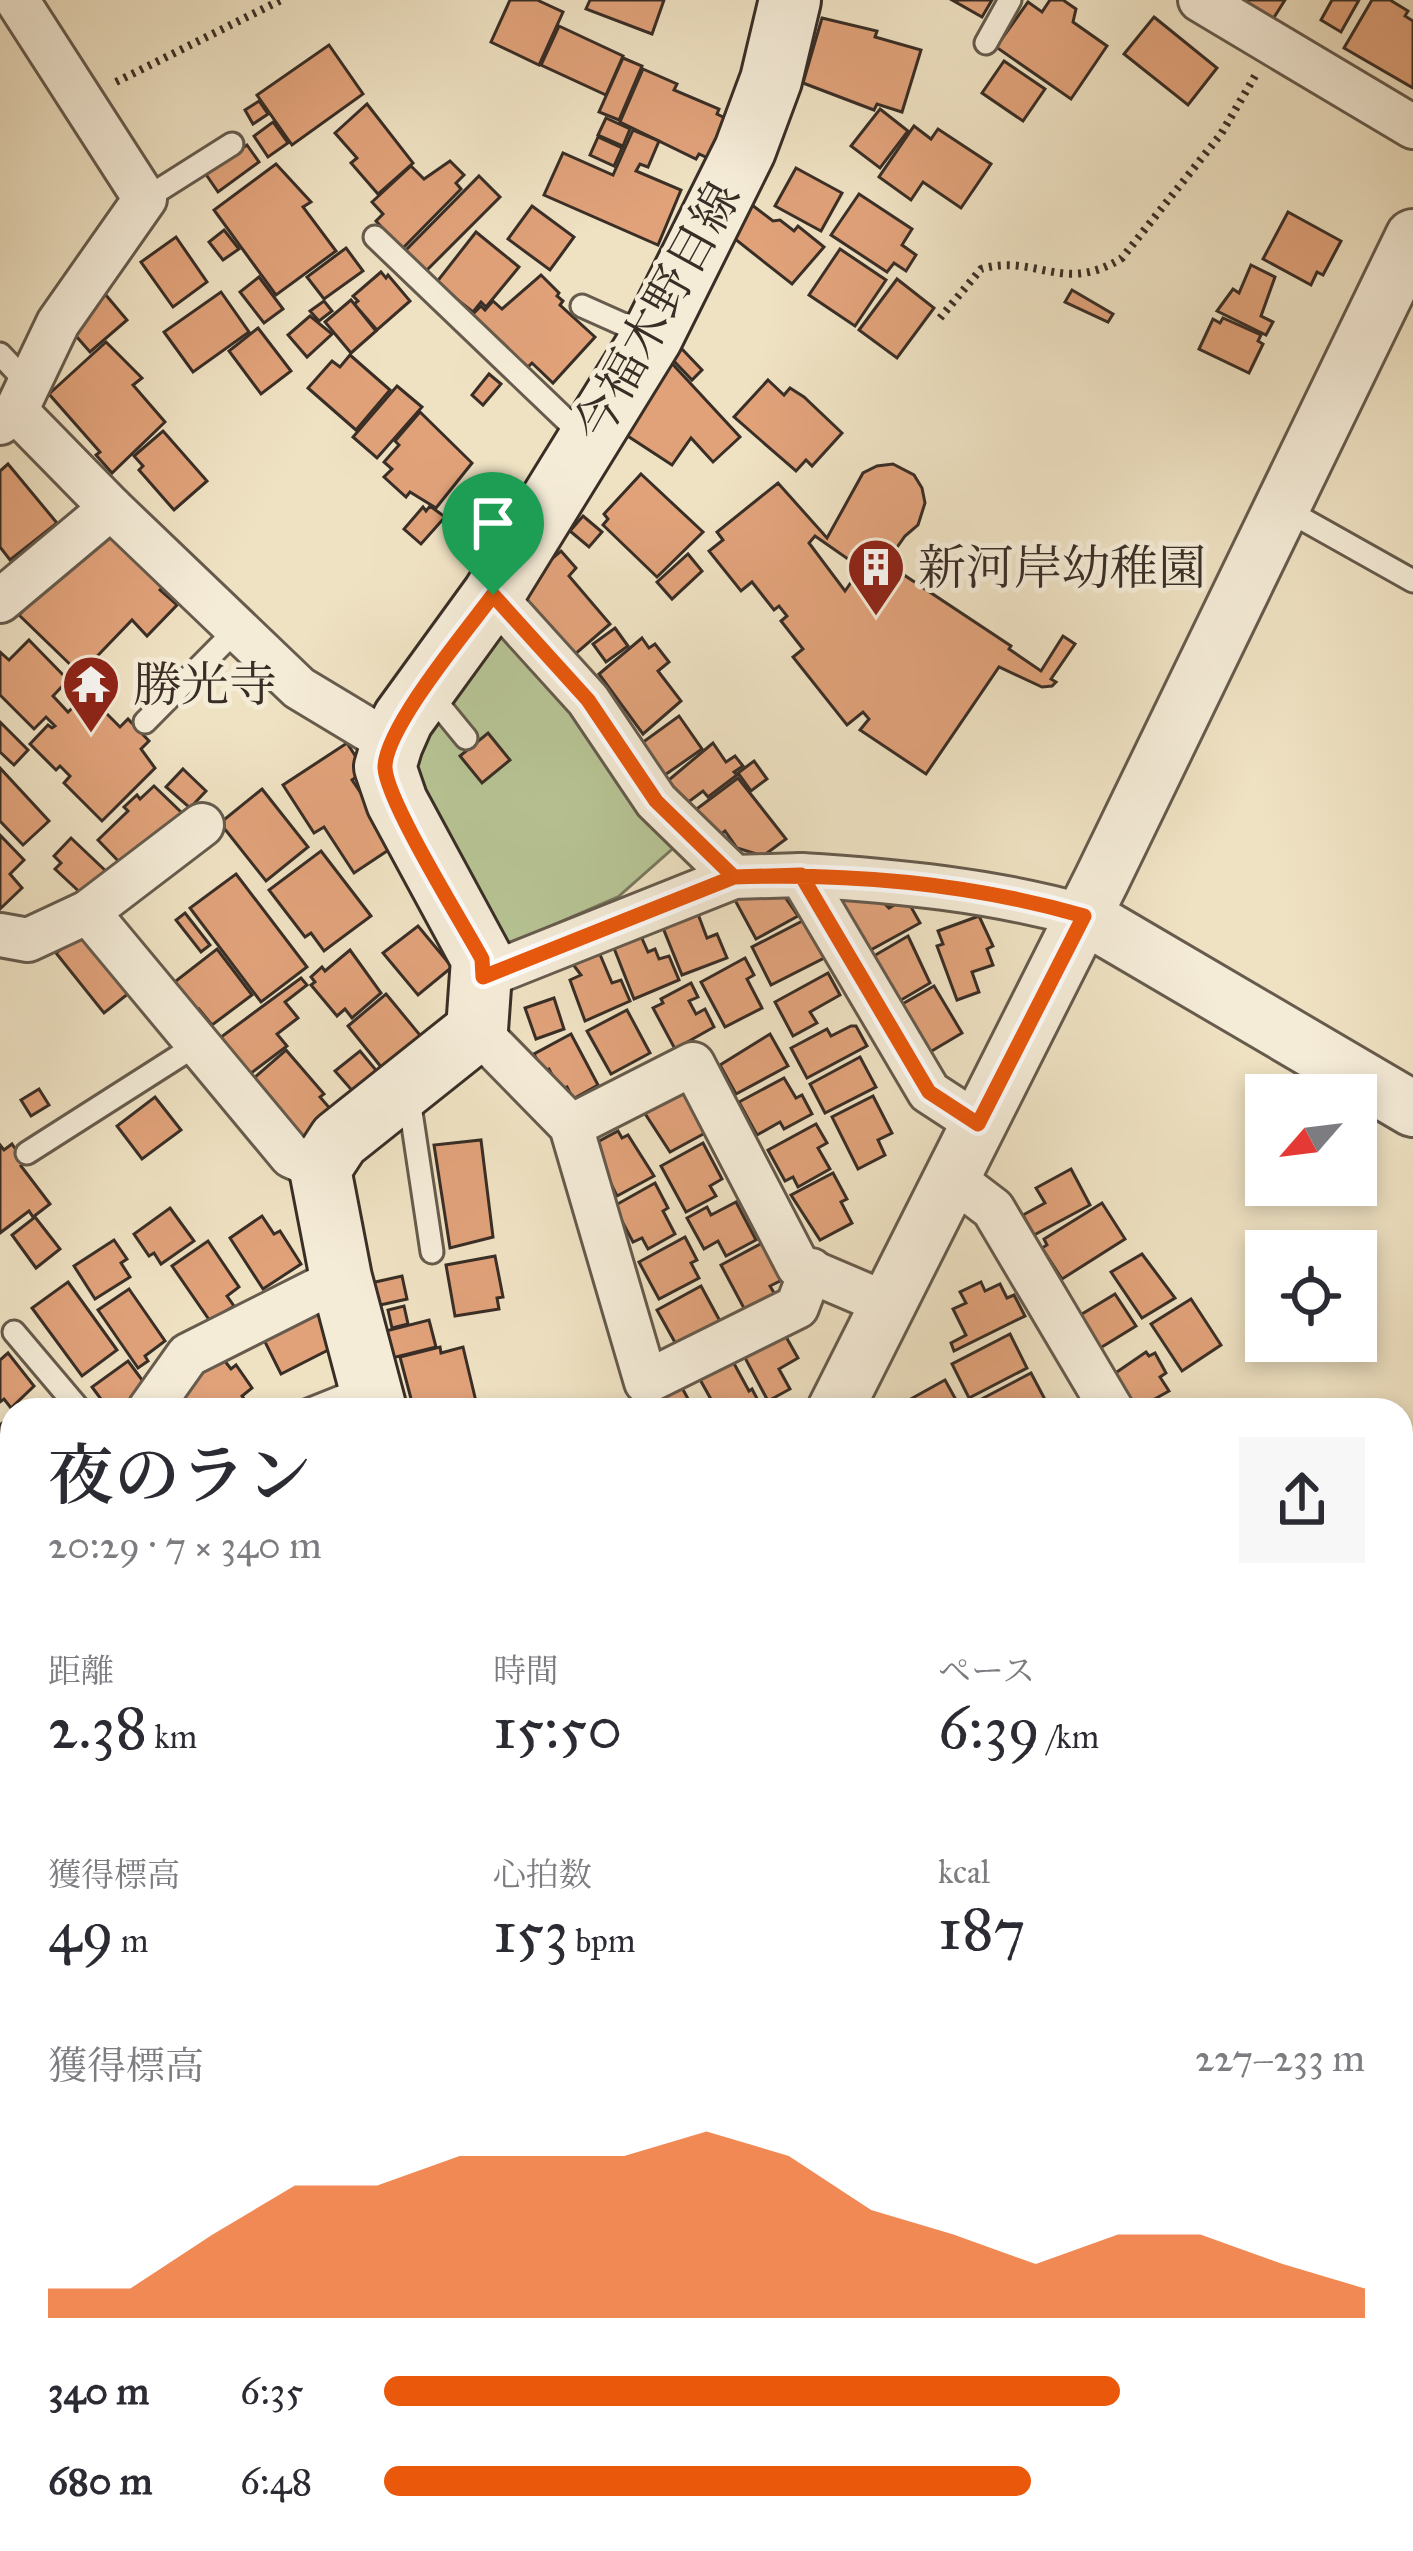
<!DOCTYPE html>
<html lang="ja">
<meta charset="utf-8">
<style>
body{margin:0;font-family:"IM FELL Great Primer","Noto Serif JP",serif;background:#f7f7f7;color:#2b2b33;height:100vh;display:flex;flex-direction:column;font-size:45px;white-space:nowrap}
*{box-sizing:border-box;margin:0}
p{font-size:39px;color:#7c7c81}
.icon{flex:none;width:66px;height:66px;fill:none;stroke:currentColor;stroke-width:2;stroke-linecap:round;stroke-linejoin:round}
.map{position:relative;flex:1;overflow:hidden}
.drawer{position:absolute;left:0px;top:1398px;width:1413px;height:1155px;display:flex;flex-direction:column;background:#fff;border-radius:36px 36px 0 0;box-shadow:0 6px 18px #0003}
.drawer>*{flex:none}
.needle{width:78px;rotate:242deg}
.buttons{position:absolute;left:1245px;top:1074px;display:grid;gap:24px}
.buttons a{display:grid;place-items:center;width:132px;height:132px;border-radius:0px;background:#fff;box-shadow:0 6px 18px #0003;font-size:60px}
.pin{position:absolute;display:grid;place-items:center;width:102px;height:102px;color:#fff;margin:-123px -51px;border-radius:50% 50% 50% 0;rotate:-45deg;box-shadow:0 0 12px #0007}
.pin .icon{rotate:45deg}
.round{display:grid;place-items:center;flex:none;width:126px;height:126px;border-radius:0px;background:#f7f7f7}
.overview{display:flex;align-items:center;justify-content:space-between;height:204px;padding:0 48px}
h1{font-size:66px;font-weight:600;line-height:90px}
.stats{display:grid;grid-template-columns:repeat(3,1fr);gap:18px;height:204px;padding:12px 48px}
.stats div{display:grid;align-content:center}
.stats b{font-size:60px;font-weight:600}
.stats small{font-size:33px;font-weight:400}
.stats p{font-size:33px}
.chart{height:336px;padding:24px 48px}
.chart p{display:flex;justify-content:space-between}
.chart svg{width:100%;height:216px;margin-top:12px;fill:#ea580c;opacity:.7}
ul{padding:0 48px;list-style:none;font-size:39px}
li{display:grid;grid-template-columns:192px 144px 1fr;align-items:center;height:90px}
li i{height:30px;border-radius:15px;background:#ea580c}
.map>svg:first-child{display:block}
</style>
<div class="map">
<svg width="1413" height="2551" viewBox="0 0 1413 2551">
<rect width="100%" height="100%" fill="#efe2c3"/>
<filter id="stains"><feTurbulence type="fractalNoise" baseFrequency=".00167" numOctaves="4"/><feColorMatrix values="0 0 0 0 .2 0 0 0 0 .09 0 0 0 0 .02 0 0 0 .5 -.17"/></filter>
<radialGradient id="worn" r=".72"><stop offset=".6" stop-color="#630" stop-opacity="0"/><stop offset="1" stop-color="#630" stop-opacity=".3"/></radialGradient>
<polygon fill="#b7c495" stroke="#78795e" stroke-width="3" points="507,624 679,843 618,897 500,948 410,785 411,752"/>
<g fill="#e1a27a" stroke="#392e26" stroke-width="3" fill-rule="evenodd">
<polygon points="510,0 537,0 563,12 539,65 491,42"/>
<polygon points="590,0 664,0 652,34 586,9"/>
<polygon points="952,0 992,0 982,17"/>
<polygon points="1050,0 1063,0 1076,9 1073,22 1107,46 1071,99 996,47 1028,2 1042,12"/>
<polygon points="1243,0 1285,0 1273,19"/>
<polygon points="1332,0 1359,0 1341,32 1321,20"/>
<polygon points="1372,0 1390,0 1408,11 1405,16 1413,21 1413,88 1344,48"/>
<polygon points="1154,17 1217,68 1188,105 1124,54"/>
<polygon points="822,18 877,31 875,37 921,50 902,112 877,104 874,110 803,83"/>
<polygon points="559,26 623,56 606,95 541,65"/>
<polygon points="329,45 363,94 292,145 257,95"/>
<polygon points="623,58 642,66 619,120 599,112"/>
<polygon points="1004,61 1045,89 1023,121 982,93"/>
<polygon points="643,69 677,84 674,90 719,109 717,114 729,120 714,161 699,154 696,159 620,122"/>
<polygon points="259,101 268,114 253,124 245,110"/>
<polygon points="367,104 413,163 378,194 351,163 357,158 335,133"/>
<polygon points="880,109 908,131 880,168 851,146"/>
<polygon points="606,118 630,129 623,146 598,135"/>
<polygon points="273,122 288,143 268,157 254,136"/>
<polygon points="914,126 931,139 938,129 991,164 961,208 923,182 911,200 879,177"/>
<polygon points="633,130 659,141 648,167 640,164 636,171 681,190 658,245 544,195 563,153 613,175"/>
<polygon points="598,137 622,148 614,166 590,155"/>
<polygon points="247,145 259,162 218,192 205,173"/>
<polygon points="450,161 464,175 456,183 461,189 402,249 376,221 383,214 372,202 411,166 424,179"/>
<polygon points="276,164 311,202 303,207 336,251 276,295 214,210"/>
<polygon points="796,168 842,193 821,231 775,206"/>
<polygon points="479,176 500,197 426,271 405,251"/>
<polygon points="859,194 912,229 902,245 916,255 906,271 894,263 887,272 831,235"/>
<polygon points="752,205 773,221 780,220 794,231 798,226 824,247 792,284 730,235"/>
<polygon points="532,206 574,237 550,270 508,239"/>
<polygon points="1288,212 1341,241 1323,275 1317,272 1311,285 1263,259"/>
<polygon points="224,230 239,249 223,260 209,242"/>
<polygon points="476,232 519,267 486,307 481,302 473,312 436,283"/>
<polygon points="176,237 207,282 173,307 141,262"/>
<polygon points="346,248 363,271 324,299 307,277"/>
<polygon points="840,249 886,280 855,326 809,295"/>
<polygon points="1251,265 1275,277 1261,316 1273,322 1266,335 1217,311 1233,289 1239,293"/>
<polygon points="381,272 386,278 388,275 410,301 377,330 354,304 358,301 353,296"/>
<polygon points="541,275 559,293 557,296 563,301 560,305 595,337 553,383 532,363 528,367 471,316 481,306 485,310 493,301 502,309"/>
<polygon points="259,277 283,309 264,323 240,292"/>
<polygon points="897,279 934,308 897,358 859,330"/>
<polygon points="1072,290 1113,314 1108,322 1065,302"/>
<polygon points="221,292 249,332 193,372 164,332"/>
<polygon points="105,294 127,320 90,352 69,328"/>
<polygon points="351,300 376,331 351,353 325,322"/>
<polygon points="324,301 332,311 319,321 310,311"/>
<polygon points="310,316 332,334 307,357 288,335"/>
<polygon points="1223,318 1261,335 1258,341 1263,344 1249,373 1199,349 1213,319 1220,323"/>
<polygon points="258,328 291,371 261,394 229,351"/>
<polygon points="106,342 142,378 133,385 165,422 112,473 96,455 100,452 49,394"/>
<polygon points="682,349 702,370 692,380 672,359"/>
<polygon points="350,355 390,390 356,430 308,388 332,361 340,367"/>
<polygon points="666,357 740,437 713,462 691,438 672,465 617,429"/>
<polygon points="489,374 501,384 483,405 472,395"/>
<polygon points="768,380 784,395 790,388 804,397 842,433 812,466 806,460 796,471 734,417"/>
<polygon points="397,386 422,407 377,458 353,437"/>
<polygon points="420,412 472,463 436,508 410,492 406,497 384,477 392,469 384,462 399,445 395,441"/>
<polygon points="163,431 207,481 174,510 139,470 143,466 134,456"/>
<polygon points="8,464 57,523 10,560 0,547 0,471"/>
<path d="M893,464l21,11 8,13 3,15 -7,22 -13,11 -19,27 125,83 -2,3 32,22 22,-35 12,8 -24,35 5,3 -4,4 -10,1 -43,-20 -73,107 -66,-44 9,-11 -6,-7 -16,13 -54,-68 10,-8 -22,-28 6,-5 -8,-10 -5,4 -22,-28 -11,9 -32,-40 14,-11 -6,-8 61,-49 49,55 36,-65 14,-7zM815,536l46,32 -16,23 -36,-48z"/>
<polygon points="641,474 703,532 657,577 603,525 608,519 604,514"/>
<polygon points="430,506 445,517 421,544 404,529 423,507 426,511"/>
<polygon points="583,516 602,532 589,547 570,531"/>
<polygon points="105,527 165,585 160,590 177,605 147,636 132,620 80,674 19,615"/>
<polygon points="561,551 576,568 569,576 610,624 573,656 516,589"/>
<polygon points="688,554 702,571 672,599 657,582"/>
<polygon points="615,628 628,646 606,662 593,644"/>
<polygon points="642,638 649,648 655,644 669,662 658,671 681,701 643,734 599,674"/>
<polygon points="29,640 68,680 53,696 68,712 87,694 120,727 128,719 149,741 141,749 155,768 102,821 64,783 70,776 60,766 56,770 30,744 48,725 52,728 55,726 46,717 34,729 0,695 0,652 9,660"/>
<polygon points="679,716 702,749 662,777 639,745"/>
<polygon points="0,722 28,750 14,765 0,752"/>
<polygon points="488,733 510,760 482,783 460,756"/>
<polygon points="347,743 365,771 352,780 396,845 354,873 324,827 314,833 283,785"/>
<polygon points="713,743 726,762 735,756 743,766 734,772 737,775 708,797 703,791 683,806 664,784"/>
<polygon points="754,761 767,779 751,791 738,773"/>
<polygon points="0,768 49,821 23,845 0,821"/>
<polygon points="183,769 206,791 190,808 166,787"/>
<polygon points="738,778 786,839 763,856 737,848 725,831 718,837 694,811"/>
<polygon points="154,786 182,813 125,868 98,840 128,811 124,807 137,795 140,799"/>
<polygon points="262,789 308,847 266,881 220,823"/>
<polygon points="0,835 24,860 10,874 22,888 0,909"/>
<polygon points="71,838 109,874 86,898 55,869 61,863 54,856"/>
<polygon points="321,851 371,916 324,951 311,933 305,937 269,890"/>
<polygon points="236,874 307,967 261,1002 190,908"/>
<polygon points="776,884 798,916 756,939 730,891"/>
<polygon points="856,893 867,902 877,896 889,908 906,898 920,923 867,952 838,902"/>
<polygon points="185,913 210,945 201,952 176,920"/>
<polygon points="698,914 707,938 717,934 727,958 682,975 659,918 680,921"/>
<polygon points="979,916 993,946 987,949 993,965 972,972 979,992 957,1000 937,946 943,944 938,931"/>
<polygon points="810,917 830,955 771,985 752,947"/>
<polygon points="418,926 452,967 418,995 383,953"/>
<polygon points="81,933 129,993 104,1013 56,953"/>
<polygon points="640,934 648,952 655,949 659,959 669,956 679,980 634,999 610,938"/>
<polygon points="908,936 930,983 896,1003 872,957"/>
<polygon points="596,945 612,983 621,980 630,1001 585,1021 570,980 581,975 572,963"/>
<polygon points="217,949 252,995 212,1025 199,1009 194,1013 172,984"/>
<polygon points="350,950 381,993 352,1018 345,1009 337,1016 311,985 315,982 311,977 322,967 325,971"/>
<polygon points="745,958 754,975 747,979 762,1008 725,1027 701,982"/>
<polygon points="828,973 840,995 810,1012 817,1023 793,1036 775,1002"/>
<polygon points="301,978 307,985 285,1002 298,1018 277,1034 287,1046 242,1080 213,1043"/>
<polygon points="691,983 698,997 689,1001 696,1014 705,1009 714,1027 675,1049 653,1008 663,1003 661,999"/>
<polygon points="934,986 962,1033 925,1055 897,1007"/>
<polygon points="386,994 424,1040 400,1061 396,1056 382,1068 348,1026"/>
<polygon points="554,998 564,1029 536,1039 525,1008"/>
<polygon points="627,1010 650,1053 611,1074 587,1031"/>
<polygon points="851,1026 856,1026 867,1046 807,1078 791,1048 827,1029 831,1036"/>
<polygon points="571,1034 598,1085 573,1099 567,1087 560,1090 549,1069 543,1072 534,1054"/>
<polygon points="770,1034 788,1066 736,1094 720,1065"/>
<polygon points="286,1050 324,1094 320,1097 333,1112 299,1142 246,1085"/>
<polygon points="360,1051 380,1075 356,1095 335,1071"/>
<polygon points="860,1057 876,1087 825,1113 810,1084"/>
<polygon points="784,1078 796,1098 802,1095 812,1114 784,1129 780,1122 757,1135 739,1102"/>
<polygon points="39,1089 49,1105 31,1116 21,1100"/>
<polygon points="685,1090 707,1132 670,1152 644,1112"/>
<polygon points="873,1096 892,1133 878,1140 885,1155 858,1169 832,1117"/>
<polygon points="155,1097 181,1130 142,1159 117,1126"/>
<polygon points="816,1124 827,1143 818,1148 830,1169 798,1187 793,1177 785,1181 768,1150"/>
<polygon points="618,1131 622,1138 628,1135 654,1176 617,1196 592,1145"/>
<polygon points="481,1140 493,1237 450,1248 434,1145"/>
<polygon points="703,1143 722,1179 710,1186 716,1196 686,1212 661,1166"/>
<polygon points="12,1144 25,1163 21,1166 50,1204 33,1217 29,1211 0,1233 0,1145 4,1150"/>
<polygon points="1071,1169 1090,1205 1034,1235 1023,1215 1045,1203 1036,1188"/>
<polygon points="833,1173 847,1199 841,1202 852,1223 820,1240 791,1195"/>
<polygon points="655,1183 668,1208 663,1211 675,1234 648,1249 642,1238 633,1242 614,1206"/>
<polygon points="736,1202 756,1240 726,1256 718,1241 704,1249 687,1218 707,1207 711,1215"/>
<polygon points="1102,1203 1125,1239 1062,1279 1042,1248 1047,1245 1044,1239"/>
<polygon points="170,1208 194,1241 161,1264 154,1253 149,1256 134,1234"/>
<polygon points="262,1216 274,1234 280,1231 301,1264 263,1289 230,1238"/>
<polygon points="35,1217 60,1249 36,1268 12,1235"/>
<polygon points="685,1237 697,1260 691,1263 699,1278 659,1299 639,1262"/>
<polygon points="114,1240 127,1259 121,1263 130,1277 95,1299 74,1266"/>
<polygon points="208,1241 239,1287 227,1296 234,1306 210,1321 172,1266"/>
<polygon points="766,1241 786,1278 770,1286 776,1296 746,1312 721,1265"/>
<polygon points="1142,1254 1175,1298 1142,1318 1111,1272"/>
<polygon points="495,1256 503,1297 497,1298 499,1309 455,1316 446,1265"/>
<polygon points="402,1276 407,1299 376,1306 371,1283"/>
<polygon points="68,1282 117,1350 82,1376 32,1308"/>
<polygon points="981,1282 985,1291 1000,1284 1007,1298 1014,1295 1025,1316 954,1351 951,1343 966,1335 953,1309 966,1303 960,1292"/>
<polygon points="701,1286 721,1323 677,1346 657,1310"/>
<polygon points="129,1289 165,1341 145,1356 148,1361 138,1368 98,1310"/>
<polygon points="1115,1294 1136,1326 1097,1350 1077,1317"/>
<polygon points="1191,1299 1221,1345 1182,1371 1151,1324"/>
<polygon points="321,1305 334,1347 281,1374 262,1336"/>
<polygon points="404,1306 408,1324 392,1328 388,1310"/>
<polygon points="429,1320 436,1347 384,1360 378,1333"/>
<polygon points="1010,1334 1027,1368 969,1398 952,1364"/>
<polygon points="785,1335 798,1358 779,1369 790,1389 768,1401 744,1356"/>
<polygon points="440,1347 441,1353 463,1347 478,1410 414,1410 400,1357"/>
<polygon points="1146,1352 1149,1356 1155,1353 1166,1373 1160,1377 1169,1391 1135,1410 1114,1374"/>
<polygon points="8,1353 34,1386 11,1408 4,1399 0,1402 0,1360"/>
<polygon points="220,1355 231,1369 236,1365 252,1388 242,1396 252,1410 164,1410 176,1391"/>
<polygon points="731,1358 749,1391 752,1389 763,1410 717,1410 698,1376"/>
<polygon points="128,1361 148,1388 118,1410 109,1410 92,1387"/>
<polygon points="1031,1373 1050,1409 976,1410 972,1404"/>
<polygon points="945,1380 956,1400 949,1404 953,1410 900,1410 898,1406"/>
<polygon points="680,1384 694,1410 642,1410 639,1405"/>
<polygon points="12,1415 12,1455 9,1457 0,1446 0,1425"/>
<polygon points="1401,1611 1413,1626 1413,1685 1401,1694"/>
<polygon points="1413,1834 1413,1883 1401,1867 1401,1850 1409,1844 1406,1840"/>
<polygon points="1401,1929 1413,1944 1413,1969 1401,1979"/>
<polygon points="12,1981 12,2010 0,2022 0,1993"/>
<polygon points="1401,2019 1413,2034 1413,2051 1401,2061"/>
<polygon points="1402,2071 1413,2101 1413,2147 1401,2151"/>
<polygon points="1413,2224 1413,2267 1401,2271 1401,2228"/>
<polygon points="12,2256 12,2343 0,2349 0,2262"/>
<polygon points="65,2541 177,2541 186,2551 74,2551"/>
<polygon points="242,2541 296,2541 286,2551 251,2551"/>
<polygon points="430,2541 456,2541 465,2551 419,2551"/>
<polygon points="553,2541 652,2541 630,2551 558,2551"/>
<polygon points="761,2541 854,2541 857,2551 764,2551"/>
<polygon points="927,2541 937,2541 940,2551 897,2551"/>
<polygon points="1008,2541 1061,2541 1064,2551 1006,2551"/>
<polygon points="1144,2541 1200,2541 1210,2551 1135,2551"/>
<polygon points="1251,2541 1287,2541 1281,2551 1268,2551"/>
</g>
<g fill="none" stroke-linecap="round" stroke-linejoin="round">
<g stroke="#665b4d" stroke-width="27">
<g id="service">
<polyline points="986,43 1010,0"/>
<polyline points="145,199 232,144"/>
<polyline points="375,237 587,440"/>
<polyline points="582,306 647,335"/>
<polyline points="0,354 29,385"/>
<polyline points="1283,508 1413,581"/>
<polyline points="429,693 466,738"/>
<polyline points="145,722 237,629"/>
<polyline points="408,1092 432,1252"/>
<polyline points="27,1153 198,1044"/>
<polyline points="14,1332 80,1410"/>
<polyline points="308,1410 363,1388"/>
<polyline points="0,1469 12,1483"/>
<polyline points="1401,1819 1413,1810"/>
<polyline points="366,2541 375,2551"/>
</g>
</g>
<g stroke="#665b4d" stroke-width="48">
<g id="minor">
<polyline points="1200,0 1413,127"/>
<polyline points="16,411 111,508 299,688 392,744"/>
<polyline points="0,423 16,411 58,323 145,199 17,0"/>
<polyline points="493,595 588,700 656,801 734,877"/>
<polyline points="0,601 111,508"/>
<path d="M801,875c96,6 190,15 283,41"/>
<polyline points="88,912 291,1156 320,1169"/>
<polyline points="0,935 28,940 88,912 202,825"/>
<polyline points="483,977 734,877 801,875 929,1092 978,1124"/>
<polyline points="477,1030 571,1126 646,1382 797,1307 811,1270"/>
<polyline points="571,1126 693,1064 798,1266 887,1304"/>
<polyline points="951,1177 993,1209 1112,1410"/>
<polyline points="149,1410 188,1355 341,1278"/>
<polyline points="1401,1582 1413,1571"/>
<polyline points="0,1618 12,1603"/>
<polyline points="1401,1725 1413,1741"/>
<polyline points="1401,2212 1413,2207"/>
<polyline points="1401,2500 1413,2505"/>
</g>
</g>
<g stroke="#665b4d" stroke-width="60">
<g id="tertiary">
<polyline points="1084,916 1413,1109"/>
<polyline points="835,1410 1102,879 1413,237"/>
<polyline points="0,2531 12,2520"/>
</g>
</g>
<g stroke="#392e26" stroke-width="66">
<g id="secondary">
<polyline points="376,1410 341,1278 320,1169 339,1140 477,1030 482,959 397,802 385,767 392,744 403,719 493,595 652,337 745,150 771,80 790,0"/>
<polyline points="734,2541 737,2551"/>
</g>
</g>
<g stroke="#392e26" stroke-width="8" stroke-dasharray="3 6" stroke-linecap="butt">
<polyline points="116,82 281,0"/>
<path d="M940,318l41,-49c54,-16 82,26 141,-11l99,-124 34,-58"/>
</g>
<use href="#service" stroke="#f5ecd8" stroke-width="21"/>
<use href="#minor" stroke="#f5ecd8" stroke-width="42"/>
<use href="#tertiary" stroke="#f5ecd8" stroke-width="54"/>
<use href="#secondary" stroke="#f5ecd8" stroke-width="60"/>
</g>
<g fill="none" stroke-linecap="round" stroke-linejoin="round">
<g stroke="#fff" stroke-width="24">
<path id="route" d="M493,595c-25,34 -109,134 -108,173 2,34 77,154 97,191l1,18 251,-100 67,-2 128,217 49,32 106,-208c-114,-33 -232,-43 -350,-39l-78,-76 -68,-101 -95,-105"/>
</g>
<use href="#route" stroke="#ea580c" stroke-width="15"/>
</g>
<defs>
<g id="building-pin" transform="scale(3)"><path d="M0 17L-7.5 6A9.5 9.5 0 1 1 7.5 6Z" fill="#8f2418" stroke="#f5ecd8"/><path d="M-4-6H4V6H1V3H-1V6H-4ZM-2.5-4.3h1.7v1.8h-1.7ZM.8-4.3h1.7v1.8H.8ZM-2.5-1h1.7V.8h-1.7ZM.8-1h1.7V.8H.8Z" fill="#fff"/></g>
<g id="temple-pin" transform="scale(3)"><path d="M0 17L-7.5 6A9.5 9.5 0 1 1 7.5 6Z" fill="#8f2418" stroke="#f5ecd8"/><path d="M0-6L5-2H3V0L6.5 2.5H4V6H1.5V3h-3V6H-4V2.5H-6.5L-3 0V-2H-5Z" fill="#fff"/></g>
</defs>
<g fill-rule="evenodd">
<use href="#building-pin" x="876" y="567"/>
<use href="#temple-pin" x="91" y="684"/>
</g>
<g text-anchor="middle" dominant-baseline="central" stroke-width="10" stroke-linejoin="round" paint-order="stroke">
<g font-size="48" fill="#392e26" stroke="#f5ecd8">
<text transform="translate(657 312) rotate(-61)">今福木野目線</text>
</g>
<g font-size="48" fill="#392e26" stroke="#f5ecd8" text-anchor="start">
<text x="918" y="567">新河岸幼稚園</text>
<text x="133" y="684">勝光寺</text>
</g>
</g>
<rect width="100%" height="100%" filter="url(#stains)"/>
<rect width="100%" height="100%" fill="url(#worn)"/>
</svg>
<div class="buttons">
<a><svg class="needle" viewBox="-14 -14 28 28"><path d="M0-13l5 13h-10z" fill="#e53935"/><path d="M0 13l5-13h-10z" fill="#7c7c81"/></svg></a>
<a><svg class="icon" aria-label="locate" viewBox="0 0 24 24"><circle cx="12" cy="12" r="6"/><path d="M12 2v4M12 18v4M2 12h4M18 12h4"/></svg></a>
</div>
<div class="pin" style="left:493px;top:595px;background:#1e9e55"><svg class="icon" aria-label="arrive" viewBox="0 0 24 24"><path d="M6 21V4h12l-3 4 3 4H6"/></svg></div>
<section class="drawer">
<div class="overview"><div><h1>夜のラン</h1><p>20:29 · 7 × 340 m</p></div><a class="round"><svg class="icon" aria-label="share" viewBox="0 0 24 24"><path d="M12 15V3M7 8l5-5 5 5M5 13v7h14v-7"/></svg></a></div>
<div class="stats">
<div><p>距離</p><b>2.38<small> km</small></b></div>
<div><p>時間</p><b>15:50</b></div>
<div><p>ペース</p><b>6:39<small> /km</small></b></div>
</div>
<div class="stats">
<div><p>獲得標高</p><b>49<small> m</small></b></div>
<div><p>心拍数</p><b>153<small> bpm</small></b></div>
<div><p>kcal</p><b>187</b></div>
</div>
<div class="chart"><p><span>獲得標高</span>227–233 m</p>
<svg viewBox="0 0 160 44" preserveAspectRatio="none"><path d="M0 44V38L10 38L20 27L30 17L40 17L50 11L60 11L70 11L80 6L90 11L100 22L110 27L120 33L130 27L140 27L150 33L160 38V44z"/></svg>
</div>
<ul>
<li><b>340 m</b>6:35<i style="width:75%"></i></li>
<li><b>680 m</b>6:48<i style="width:66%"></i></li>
</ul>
</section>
</div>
